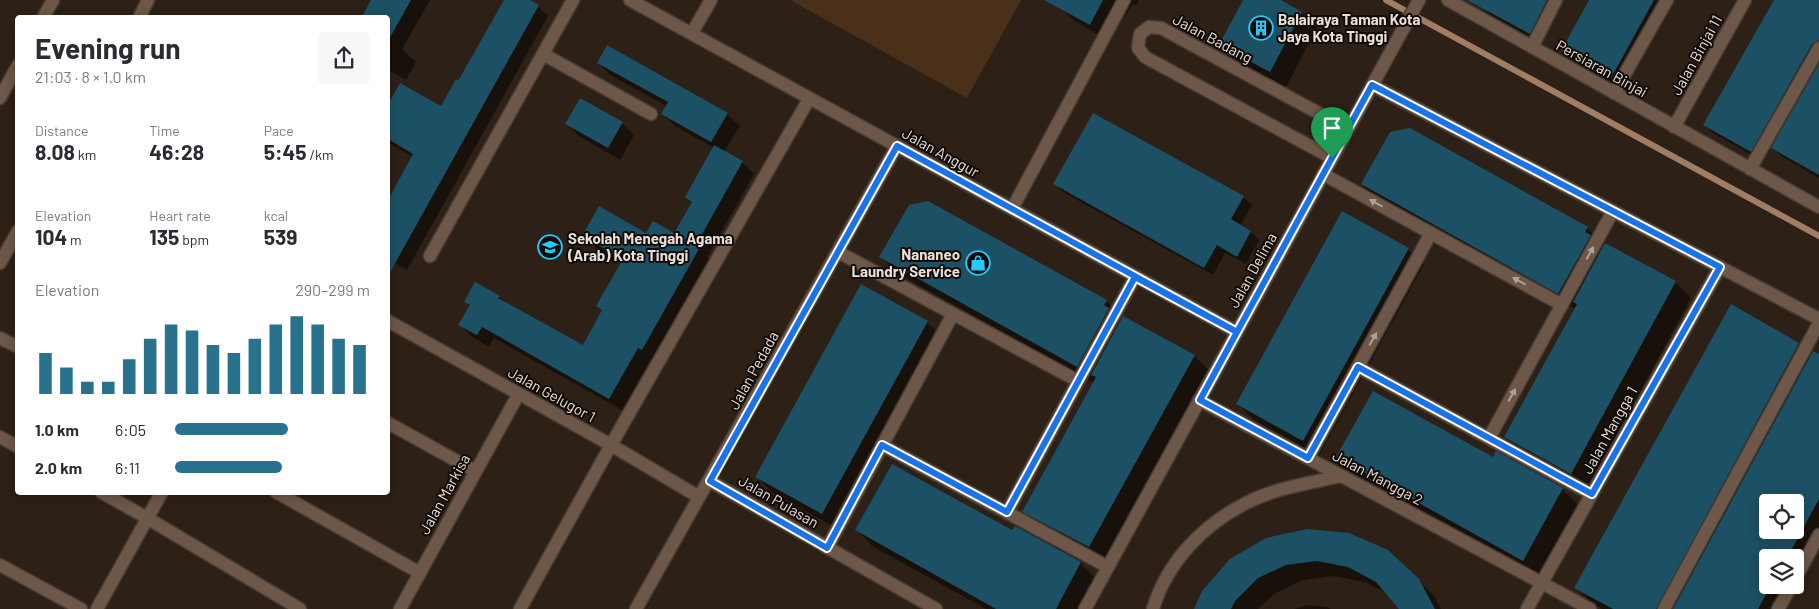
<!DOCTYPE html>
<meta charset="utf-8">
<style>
body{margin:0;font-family:Barlow,sans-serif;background:#f7f7f7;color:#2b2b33;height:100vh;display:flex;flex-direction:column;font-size:19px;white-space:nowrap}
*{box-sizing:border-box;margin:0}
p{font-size:16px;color:#7c7c81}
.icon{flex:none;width:28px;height:28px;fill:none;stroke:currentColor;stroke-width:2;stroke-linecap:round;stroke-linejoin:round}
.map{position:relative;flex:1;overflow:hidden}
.side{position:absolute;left:15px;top:15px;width:375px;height:480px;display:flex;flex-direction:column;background:#fff;border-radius:5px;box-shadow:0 2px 12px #0003}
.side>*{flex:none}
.tools{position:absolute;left:1759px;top:494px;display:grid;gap:10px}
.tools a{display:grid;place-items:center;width:45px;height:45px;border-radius:5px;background:#fff;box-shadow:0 2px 12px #0003;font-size:25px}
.pin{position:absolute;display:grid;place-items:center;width:42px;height:42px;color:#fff;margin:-51px -21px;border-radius:50% 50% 50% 0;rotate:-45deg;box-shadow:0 0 5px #0007}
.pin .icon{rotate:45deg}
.round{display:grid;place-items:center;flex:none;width:52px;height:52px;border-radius:5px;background:#f7f7f7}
.overview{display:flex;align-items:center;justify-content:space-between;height:85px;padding:0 20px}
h1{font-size:28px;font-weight:700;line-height:38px}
.stats{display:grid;grid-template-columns:repeat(3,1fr);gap:8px;height:85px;padding:5px 20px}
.stats div{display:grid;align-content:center}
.stats b{font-size:21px;font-weight:700}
.stats small{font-size:14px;font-weight:400}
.stats p{font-size:14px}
.chart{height:140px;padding:10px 20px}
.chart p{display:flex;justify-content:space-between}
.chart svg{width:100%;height:90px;margin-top:5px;stroke:#28728e;stroke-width:6}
ul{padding:0 20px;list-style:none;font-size:16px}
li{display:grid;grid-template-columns:80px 60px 1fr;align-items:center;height:38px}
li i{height:12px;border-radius:6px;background:#28728e}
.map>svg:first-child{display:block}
</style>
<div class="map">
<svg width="1819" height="609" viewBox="0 0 1819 609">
<rect width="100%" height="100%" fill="#2d2016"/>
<polygon fill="#4a2f19" points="790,0 1021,0 967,98"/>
<g fill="#0007" fill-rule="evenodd">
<polygon points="373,0 430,0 402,49 416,62 406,80 390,71 388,75 388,18"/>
<polygon points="505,0 527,0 538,6 548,16 407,270 388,259 388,202 413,157 388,143 388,106 400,84 441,108 459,82"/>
<polygon points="1067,0 1139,0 1137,4 1132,5 1125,16 1116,11 1102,37 1075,21 1062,9"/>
<polygon points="1244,0 1278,0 1302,13 1317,28 1286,87 1236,61 1220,45"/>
<polygon points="1485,0 1561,0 1538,41 1490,15 1481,7"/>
<polygon points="1590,0 1667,0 1619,86 1571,59 1562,51"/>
<polygon points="1776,0 1819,0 1819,54 1759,159 1713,133 1705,125"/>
<polygon points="598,62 727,114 740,126 724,152 742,162 754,174 707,257 711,260 654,361 651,359 622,410 494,338 489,347 472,337 460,325 470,306 466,301 499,297 505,303 583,347 603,311 597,306 622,262 596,248 584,235 675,235 693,203 686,197 714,148 675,126 663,114 667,106 610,75"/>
<polygon points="1819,67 1819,178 1781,156 1773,148"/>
<polygon points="1094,115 1243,197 1252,205 1240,226 1251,232 1259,240 1246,264 1225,253 1213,275 1063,192 1055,184"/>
<polygon points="622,123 634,135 620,160 579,136 566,124"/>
<polygon points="1362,184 1587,228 1603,244 1601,247 1603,249 1675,282 1691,298 1587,489 1521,453 1505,437 1576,309 1378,200"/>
<polygon points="1408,249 1424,264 1319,456 1254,420 1238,404"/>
<polygon points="881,257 1106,301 1123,318 1194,356 1210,371 1105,562 1040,527 1024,511 1094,383 897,273"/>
<polygon points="927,322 943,338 838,529 773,493 757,477"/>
<path d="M1798,344l13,13 8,-2v188l-37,66h-180l-10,-6 -16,-15zM1768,502h27v28h-27zM1768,558h27v27h-27z"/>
<polygon points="1338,457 1493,459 1562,489 1578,505 1539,576 1354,473"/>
<polygon points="857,530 1013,532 1080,563 1096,579 1079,609 986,609 872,546"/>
<polygon points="1266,539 1418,580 1434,596 1441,609 1400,609 1390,595 1365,582 1334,576 1302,580 1274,594 1258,609 1195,609"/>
<polygon points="1308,605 1327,607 1331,609 1294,609"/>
</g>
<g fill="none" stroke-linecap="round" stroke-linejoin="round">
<polyline stroke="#a17e63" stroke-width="6" points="1386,0 1819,236"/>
</g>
<g fill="#1c5064" fill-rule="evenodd">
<polygon points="371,0 411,0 388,41 388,18 361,18"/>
<polygon points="504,0 530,0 539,5 388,276 388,200 413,154 388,139 388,104 400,83 441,106 456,79 458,81"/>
<polygon points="1044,0 1103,0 1090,25"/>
<polygon points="1243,0 1281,0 1302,12 1270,72 1219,45"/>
<polygon points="1467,0 1547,0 1530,34"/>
<polygon points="1589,0 1654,0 1611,78 1561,51"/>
<polygon points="1774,0 1819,0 1819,40 1812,44 1751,152 1703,125"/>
<polygon points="607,45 728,113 711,142 661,114 668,102 597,63"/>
<polygon points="1819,64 1819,175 1771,148"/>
<polygon points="580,98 623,122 608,148 565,124"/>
<polygon points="1093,113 1244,196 1231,219 1251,231 1237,257 1217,245 1204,268 1053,184"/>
<polygon points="1410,128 1588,227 1585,232 1591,235 1558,294 1361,184 1390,132"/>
<polygon points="714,145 743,161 696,245 700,247 642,350 638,348 609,399 482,327 477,335 458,325 470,305 464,302 475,282 500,296 498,298 583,345 602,310 596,306 623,259 582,236 599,206 646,233 653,221 674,233 692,202 685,197"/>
<polygon points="928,201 1107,300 1104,305 1109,308 1077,367 879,257 909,205"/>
<polygon points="1342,211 1409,248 1303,441 1236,404"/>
<polygon points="1605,243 1676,281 1571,474 1504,437 1577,304 1573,302"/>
<polygon points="861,284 928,321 822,514 755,477"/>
<polygon points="1731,304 1799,343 1656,609 1613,609 1574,588"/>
<polygon points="1123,316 1195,355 1089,547 1022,512 1096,377 1091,375"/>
<path d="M1813,351l6,3v145l-32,59h-19v27h3l-13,24h-85zM1768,502h27v28h-27z"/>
<polygon points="1373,391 1493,457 1496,451 1563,488 1523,561 1336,457"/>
<polygon points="892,464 1012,530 1015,526 1081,562 1056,609 996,609 855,530"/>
<polygon points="1307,529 1349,533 1388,550 1419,579 1435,609 1399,609 1376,582 1348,567 1317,561 1286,565 1258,578 1235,601 1231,609 1194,609 1202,591 1230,559 1266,538"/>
</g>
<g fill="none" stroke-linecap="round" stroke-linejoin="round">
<g stroke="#473b31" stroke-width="15">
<g id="service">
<polyline points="1448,0 1819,207"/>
<polyline points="43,18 53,0"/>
<polyline points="1532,47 1556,0"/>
<polyline points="543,54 651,114"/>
<polyline points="0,98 18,65"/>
<polyline points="1332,158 1145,57 1138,48 1140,34 1149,27 1161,28 1348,129"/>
<polyline points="1750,169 1819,48"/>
<polyline points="1323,174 1562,305"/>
<polyline points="1012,209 1124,0"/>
<polyline points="838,252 1078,381"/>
<polyline points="430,256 573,0"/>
<polyline points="1358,367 1591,494"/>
<polyline points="388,423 475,471"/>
<polyline points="0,437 18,447"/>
<polyline points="1489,438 1613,211"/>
<polyline points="882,445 1108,567"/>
<polyline points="1308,458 1431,233"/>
<polyline points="101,492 147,518 300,609"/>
<polyline points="1007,512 1135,277"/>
<polyline points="827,548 953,314"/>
<polyline points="1542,583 1590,609"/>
<polyline points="97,609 162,492"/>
<polyline points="520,609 611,445 809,99"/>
<polyline points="1664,609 1819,323"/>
</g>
</g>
<g stroke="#473b31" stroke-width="15">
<g id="minor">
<polyline points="139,18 148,0"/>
<polyline points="692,33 711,0"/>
<polyline points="1372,85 1819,319"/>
<polyline points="1614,93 1667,0"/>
<polyline points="1674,127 1745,0"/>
<polyline points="0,263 18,231"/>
<polyline points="388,321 611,445 699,497"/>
<polyline points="0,338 18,347"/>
<polyline points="1199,400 1542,583"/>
<polyline points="710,481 936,609"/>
<polyline points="276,492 420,573"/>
<polyline points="0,565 81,609"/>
<polyline points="1795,579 1819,535"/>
<polyline points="400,609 518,395"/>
<polyline points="636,609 897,146"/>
<path d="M1153,609c14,-47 50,-84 93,-106 29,-15 64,-20 95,-27"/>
<polyline points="1527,609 1720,267"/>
<polyline points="1778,609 1792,585"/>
</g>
</g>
<g stroke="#473b31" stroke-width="15">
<g id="tertiary">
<polyline points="630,0 1237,332"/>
<polyline points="1085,609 1419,0"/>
</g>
</g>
<use href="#service" stroke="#6c5748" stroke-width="12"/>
<use href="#minor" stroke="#6c5748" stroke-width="12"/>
<use href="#tertiary" stroke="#6c5748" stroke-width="12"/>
</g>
<defs><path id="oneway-solid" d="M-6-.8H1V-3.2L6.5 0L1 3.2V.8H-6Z" transform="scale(1.25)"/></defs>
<g fill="#b0a298">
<use href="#oneway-solid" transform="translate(1376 203) rotate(-151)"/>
<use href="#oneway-solid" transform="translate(1590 253) rotate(-61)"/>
<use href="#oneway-solid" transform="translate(1519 281) rotate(-151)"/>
<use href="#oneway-solid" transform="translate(1373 339) rotate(-61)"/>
<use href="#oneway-solid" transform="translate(1512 395) rotate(-61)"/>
</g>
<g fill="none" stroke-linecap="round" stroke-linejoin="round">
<g stroke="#fff" stroke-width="10">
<polyline id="route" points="1332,158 1237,332 1135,277 1007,512 882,445 827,548 710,481 897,146 1237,332 1200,400 1308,458 1358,367 1592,494 1720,267 1372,85 1332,158"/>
</g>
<use href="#route" stroke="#1a73e8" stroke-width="6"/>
</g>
<defs>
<g id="building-ring" transform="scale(1.25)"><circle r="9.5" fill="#110b07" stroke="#24c9fe" stroke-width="1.5"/><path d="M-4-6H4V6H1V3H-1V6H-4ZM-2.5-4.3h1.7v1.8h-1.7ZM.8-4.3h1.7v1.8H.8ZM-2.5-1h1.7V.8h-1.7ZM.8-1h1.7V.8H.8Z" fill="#24c9fe"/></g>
<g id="school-ring" transform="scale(1.25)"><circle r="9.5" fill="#110b07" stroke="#24c9fe" stroke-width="1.5"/><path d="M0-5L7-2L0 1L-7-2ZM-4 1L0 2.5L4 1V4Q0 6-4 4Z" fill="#24c9fe"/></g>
<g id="shop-ring" transform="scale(1.25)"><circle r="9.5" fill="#110b07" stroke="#24c9fe" stroke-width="1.5"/><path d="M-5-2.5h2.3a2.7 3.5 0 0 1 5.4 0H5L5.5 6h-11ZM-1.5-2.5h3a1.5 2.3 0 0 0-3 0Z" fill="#24c9fe"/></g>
</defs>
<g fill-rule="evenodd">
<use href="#building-ring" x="1261" y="28"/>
<use href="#school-ring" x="550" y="247"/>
<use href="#shop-ring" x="978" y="263"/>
</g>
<g text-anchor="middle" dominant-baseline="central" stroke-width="4" stroke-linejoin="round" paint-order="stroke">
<g font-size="15" font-weight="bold" fill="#e8dfd9" stroke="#110b07" text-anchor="start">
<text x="1278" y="19">Balairaya Taman Kota<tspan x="1278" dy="17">Jaya Kota Tinggi</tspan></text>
<text x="568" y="238">Sekolah Menegah Agama<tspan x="568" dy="17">(Arab) Kota Tinggi</tspan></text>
<text x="960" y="254" text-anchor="end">Nananeo<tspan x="960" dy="17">Laundry Service</tspan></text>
</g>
<g font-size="15" fill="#e8dfd9" stroke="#110b07">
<text transform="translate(1213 38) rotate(28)">Jalan Badang</text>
<text transform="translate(1696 55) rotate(-61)">Jalan Binjai 11</text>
<text transform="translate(1602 68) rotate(29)">Persiaran Binjai</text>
<text transform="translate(941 152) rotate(29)">Jalan Anggur</text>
<text transform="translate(1252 270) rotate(-61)">Jalan Delima</text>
<text transform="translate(753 370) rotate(-61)">Jalan Pedada</text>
<text transform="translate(552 394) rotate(29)">Jalan Gelugor 1</text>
<text transform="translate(1609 430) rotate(-61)">Jalan Mangga 1</text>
<text transform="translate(1378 477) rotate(28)">Jalan Mangga 2</text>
<text transform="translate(444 494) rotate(-61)">Jalan Markisa</text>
<text transform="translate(779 501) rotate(30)">Jalan Pulasan</text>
</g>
</g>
</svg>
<div class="tools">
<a><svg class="icon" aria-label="locate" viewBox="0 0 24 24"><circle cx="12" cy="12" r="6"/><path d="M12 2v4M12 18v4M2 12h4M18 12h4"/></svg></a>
<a><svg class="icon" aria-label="layers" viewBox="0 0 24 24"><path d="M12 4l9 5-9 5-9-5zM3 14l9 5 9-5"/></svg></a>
</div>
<div class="pin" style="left:1332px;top:158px;background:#1e9e55"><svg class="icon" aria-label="arrive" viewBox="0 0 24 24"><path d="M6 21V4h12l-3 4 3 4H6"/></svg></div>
<section class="side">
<div class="overview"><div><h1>Evening run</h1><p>21:03 · 8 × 1.0 km</p></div><a class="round"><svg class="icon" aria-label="share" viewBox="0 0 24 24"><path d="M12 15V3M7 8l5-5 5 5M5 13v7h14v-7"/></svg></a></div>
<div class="stats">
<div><p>Distance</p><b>8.08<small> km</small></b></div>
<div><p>Time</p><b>46:28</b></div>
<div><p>Pace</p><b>5:45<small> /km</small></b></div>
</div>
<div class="stats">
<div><p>Elevation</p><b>104<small> m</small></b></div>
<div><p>Heart rate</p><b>135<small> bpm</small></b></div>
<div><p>kcal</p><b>539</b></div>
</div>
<div class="chart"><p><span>Elevation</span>290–299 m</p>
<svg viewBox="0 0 160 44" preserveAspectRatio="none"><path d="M5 44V24M15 44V31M25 44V38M35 44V38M45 44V27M55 44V17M65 44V10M75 44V13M85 44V20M95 44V24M105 44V17M115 44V10M125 44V6M135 44V10M145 44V17M155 44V20"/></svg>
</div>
<ul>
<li><b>1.0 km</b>6:05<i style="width:58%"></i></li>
<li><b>2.0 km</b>6:11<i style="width:55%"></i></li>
</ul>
</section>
</div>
